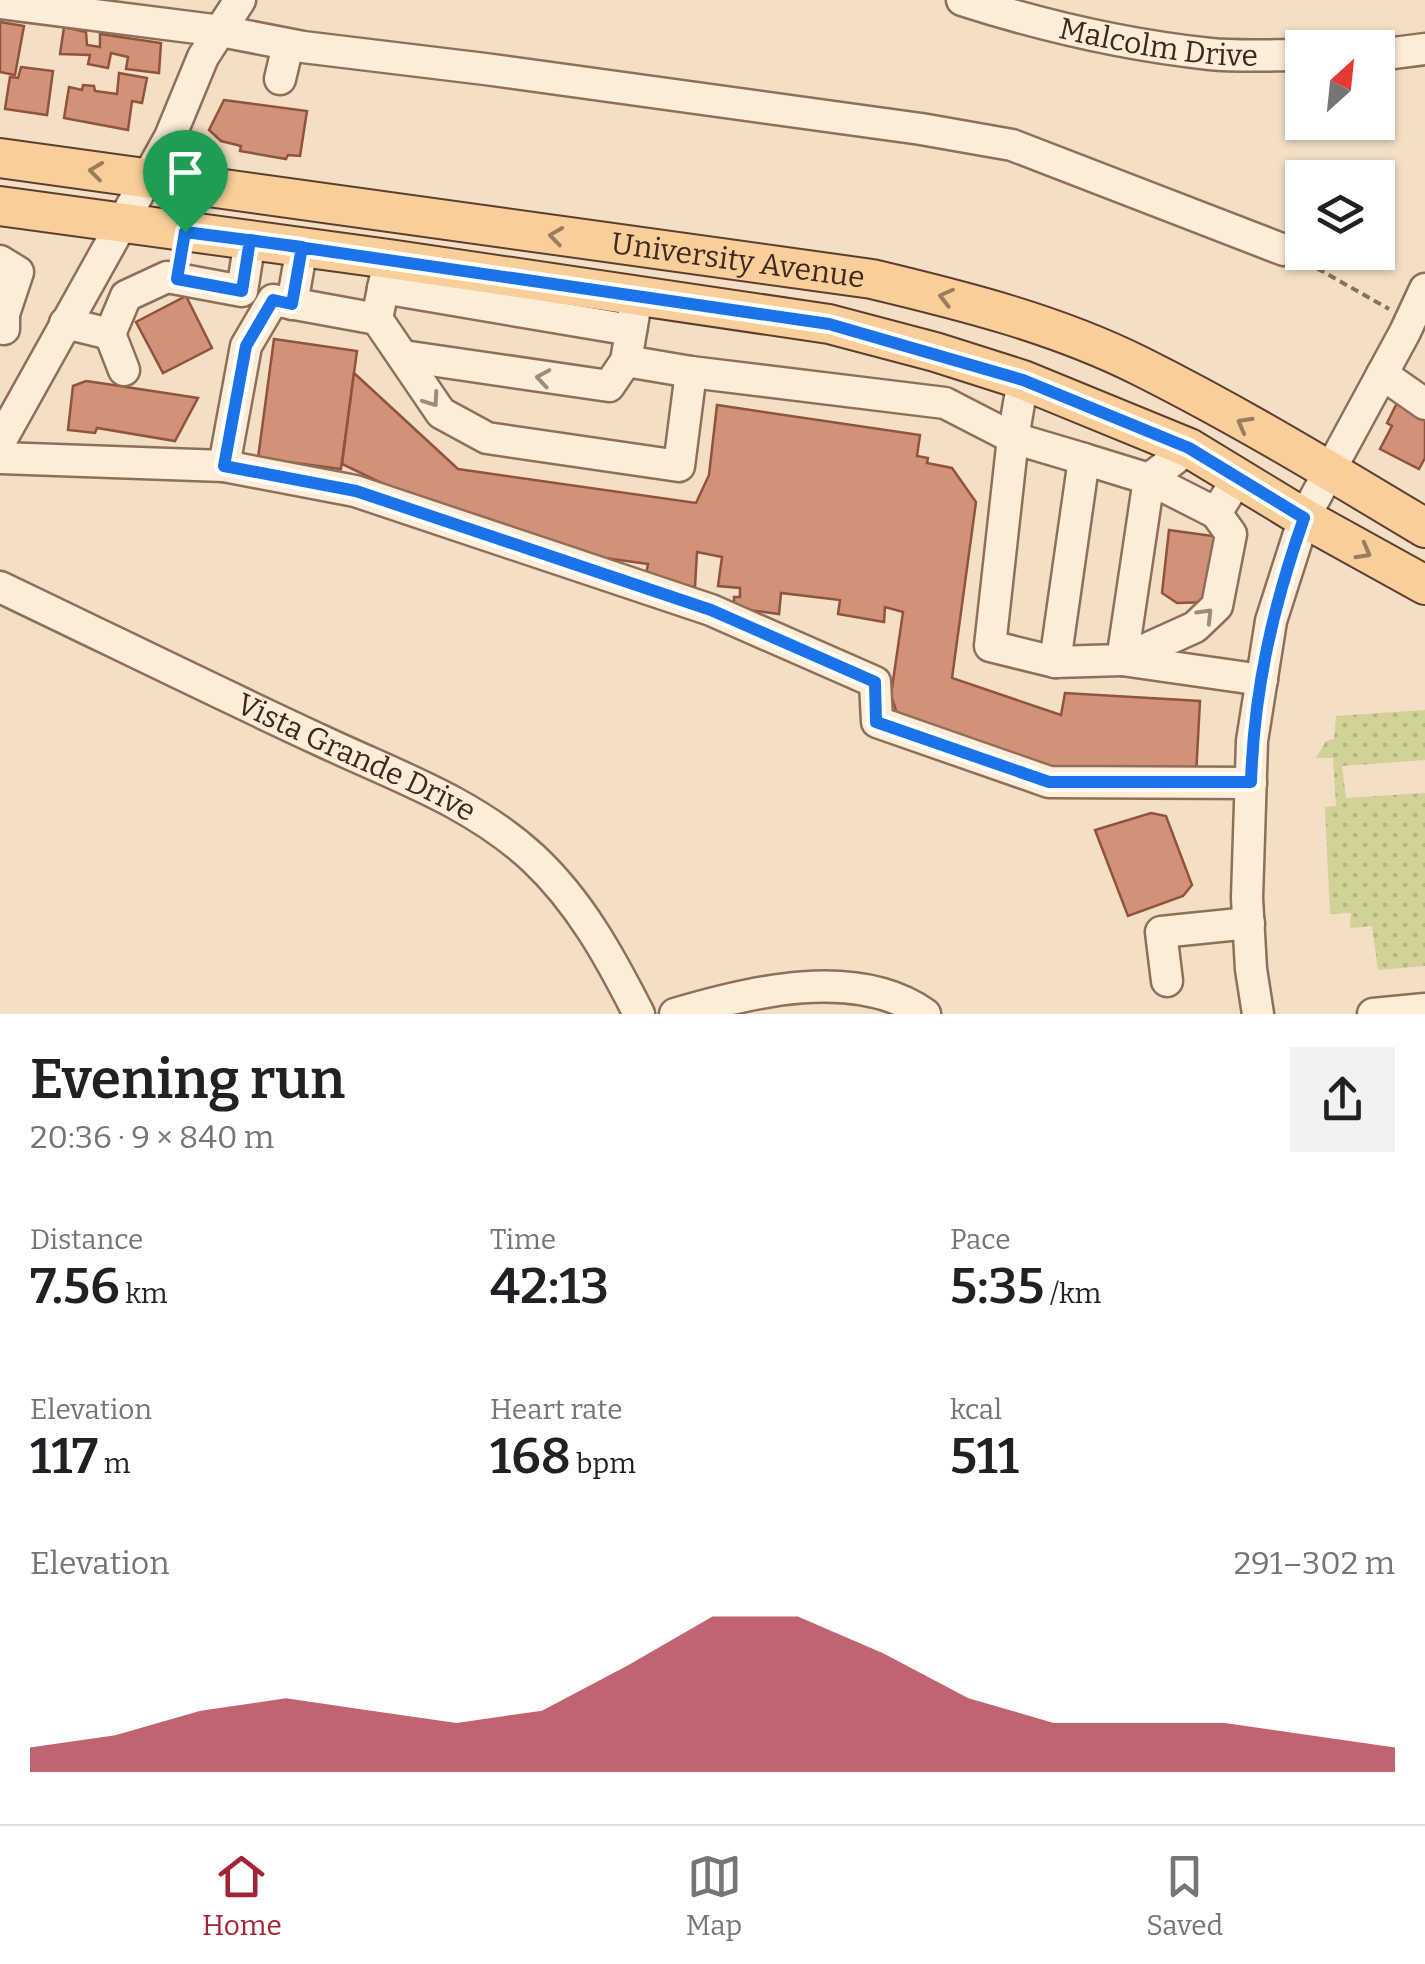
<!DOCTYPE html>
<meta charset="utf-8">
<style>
body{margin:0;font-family:Bitter,serif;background:#f2f2f2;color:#202124;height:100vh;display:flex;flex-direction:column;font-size:38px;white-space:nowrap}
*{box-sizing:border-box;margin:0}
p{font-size:32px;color:#757577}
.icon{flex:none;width:55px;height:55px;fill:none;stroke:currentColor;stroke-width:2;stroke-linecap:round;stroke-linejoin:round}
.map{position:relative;height:1014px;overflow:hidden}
.side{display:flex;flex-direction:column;background:#fff;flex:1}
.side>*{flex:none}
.needle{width:65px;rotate:27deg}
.controls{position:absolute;left:1285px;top:30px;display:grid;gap:20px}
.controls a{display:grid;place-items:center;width:110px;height:110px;border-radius:0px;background:#fff;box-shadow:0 2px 8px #0004;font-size:50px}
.pin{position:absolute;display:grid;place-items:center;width:85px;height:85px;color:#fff;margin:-102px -42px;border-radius:50% 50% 50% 0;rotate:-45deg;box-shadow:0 0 10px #0007}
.pin .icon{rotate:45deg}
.round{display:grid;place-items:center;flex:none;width:105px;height:105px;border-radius:0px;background:#f2f2f2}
.headline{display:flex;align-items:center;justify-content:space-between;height:170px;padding:0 30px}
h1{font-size:55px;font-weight:600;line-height:75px}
.stats{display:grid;grid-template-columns:repeat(3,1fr);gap:15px;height:170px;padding:10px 30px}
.stats div{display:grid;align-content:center}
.stats b{font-size:50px;font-weight:600}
.stats small{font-size:28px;font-weight:400}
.stats p{font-size:28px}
.chart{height:280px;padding:20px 30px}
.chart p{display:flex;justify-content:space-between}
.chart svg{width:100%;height:180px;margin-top:10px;fill:#a42334;opacity:.7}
.tab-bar{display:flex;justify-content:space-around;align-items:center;height:140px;border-top:2px solid #e0e0e0;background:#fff;font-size:28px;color:#757577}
.tab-bar a{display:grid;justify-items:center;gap:5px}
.tab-bar .current{color:#a42334}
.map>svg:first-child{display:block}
</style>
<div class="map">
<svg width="1425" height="1014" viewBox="0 0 1425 1014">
<defs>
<pattern id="park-dots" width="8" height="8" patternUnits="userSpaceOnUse" patternTransform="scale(2.5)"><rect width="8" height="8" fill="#d2d197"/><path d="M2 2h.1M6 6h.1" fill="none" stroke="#b5b382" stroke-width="1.8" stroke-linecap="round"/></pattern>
</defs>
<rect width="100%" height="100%" fill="#f2dfc5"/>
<polygon fill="url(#park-dots)" points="1425,710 1425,760 1342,766 1346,798 1425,793 1425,966 1378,970 1372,926 1350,928 1351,913 1330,914 1325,807 1336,806 1333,758 1316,758 1326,741 1334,739 1336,716"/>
<g fill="#d39277" stroke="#90533c" stroke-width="2.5">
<polygon points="0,22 24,26 15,75 0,72"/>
<polygon points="64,27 86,32 87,45 100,47 100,34 161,43 159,73 126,69 128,57 111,53 108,68 88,64 90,55 60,54"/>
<polygon points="21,67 53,71 47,115 5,109 10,77 18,78"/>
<polygon points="119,73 147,78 142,103 132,101 128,130 64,118 69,87 82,90 83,85 94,86 95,91 117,94"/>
<polygon points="224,100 307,111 300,156 288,155 286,159 240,151 241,146 221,141 209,130"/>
<polygon points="186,296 212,348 163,373 136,322"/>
<polygon points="274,339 357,351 341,469 258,458"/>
<polygon points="354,373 458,469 696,503 709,475 717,405 920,435 917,456 928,458 927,463 952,468 976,502 952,678 1061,715 1065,693 1200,701 1196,776 1044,771 897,714 891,695 903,612 885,607 884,622 838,614 840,600 781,593 779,614 734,608 734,597 740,597 740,588 718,586 722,557 697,552 695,587 645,579 648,564 591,556 442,512 342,464"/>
<polygon points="86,381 100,383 198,398 175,441 97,428 95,433 68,430 73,386"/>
<polygon points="1398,401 1425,417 1425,458 1419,469 1380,449 1392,426 1387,423"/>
<polygon points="1169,530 1220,537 1211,602 1177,603 1162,593"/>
<polygon points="1151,813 1166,816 1192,885 1183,896 1128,916 1095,830"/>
</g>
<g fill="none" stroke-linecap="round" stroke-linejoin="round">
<g stroke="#8f6f59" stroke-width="35">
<g id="minor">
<path id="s1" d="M962,0c81,26 163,45 248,54 30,3 62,1 92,1"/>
<polyline points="0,3 221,31 303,47 485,69 921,129 1012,145 1284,250"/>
<polyline points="1378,55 1425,49"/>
<polyline points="280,79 288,45"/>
<polyline points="0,261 18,272 4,314 4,329"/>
<polyline points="383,288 631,330"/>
<polyline points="292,304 302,247"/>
<polyline points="377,319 441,413 487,438 679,466 691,372"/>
<polyline points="65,323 110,334 126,296 167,277 242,291 250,240"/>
<polyline points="110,334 124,370"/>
<polyline points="403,356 609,386 626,361 637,296"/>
<polyline points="626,361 691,372 945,403 1013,438 1023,380"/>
<polyline points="1382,374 1425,404"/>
<polygon points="1013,438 1084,459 1055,662 990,646"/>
<polyline points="0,442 170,137 203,57 240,0"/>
<polyline points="1189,448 1149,479 1216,513 1238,478"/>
<polyline points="0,458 224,466 355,491 711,610 875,682 877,722 1049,782 1251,783"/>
<polyline points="224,466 246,346 273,300 377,319 389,259"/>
<path id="s2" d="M0,587c107,51 214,104 322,154 74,35 149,60 211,117 47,44 77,99 106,156"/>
<polyline points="1122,660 1195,627 1217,606 1231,534 1216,513"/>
<polyline points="1122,660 1262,680"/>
<polyline points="1055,662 1122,660 1149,479 1084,459"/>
<polyline points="1167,981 1161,932 1249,923"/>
<path d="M675,1014c74,-22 181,-49 250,0"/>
<polyline points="1258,1014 1251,969 1247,898 1252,741 1271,621 1304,518 1405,332 1425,289"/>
<polyline points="1373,1014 1425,1009"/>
</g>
</g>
<g stroke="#5d3d2d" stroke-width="42">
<g id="major">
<path id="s3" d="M0,158l872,121c92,22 184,45 268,87 98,49 192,106 285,162"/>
<polyline points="0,206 389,259 829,324 935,352 1023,380 1189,448 1304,518 1425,585"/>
</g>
</g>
<polyline stroke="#8f6f59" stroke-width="4" stroke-dasharray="8 5" stroke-linecap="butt" points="1306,262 1389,309"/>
<use href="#minor" stroke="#fcedd9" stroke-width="30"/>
<use href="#major" stroke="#f8cf9a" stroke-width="38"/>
</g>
<defs><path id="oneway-chevron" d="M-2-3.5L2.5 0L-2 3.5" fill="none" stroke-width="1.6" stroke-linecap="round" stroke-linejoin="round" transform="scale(2.5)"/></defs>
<g stroke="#9b7c5c">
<use href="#oneway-chevron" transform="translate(96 171) rotate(-173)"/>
<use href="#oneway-chevron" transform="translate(556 236) rotate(-172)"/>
<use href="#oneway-chevron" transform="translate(946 297) rotate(-166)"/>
<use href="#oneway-chevron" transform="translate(1244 424) rotate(-151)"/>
<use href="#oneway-chevron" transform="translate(1364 552) rotate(29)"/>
</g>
<g stroke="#9d8b7c">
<use href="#oneway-chevron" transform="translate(543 378) rotate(-171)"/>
<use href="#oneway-chevron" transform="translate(432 400) rotate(55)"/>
<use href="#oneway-chevron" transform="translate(1206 615) rotate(-46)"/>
</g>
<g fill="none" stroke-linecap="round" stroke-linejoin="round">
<g stroke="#fff" stroke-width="20">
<path id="route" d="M185,232l117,15 -10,57 -19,-4 -27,46 -22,120 132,25 355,119 164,72 1,40 173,60h202c3,-93 22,-176 53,-264l-115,-70 -166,-68 -194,-56 -579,-84 -8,51 -65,-12 8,-47"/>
</g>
<use href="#route" stroke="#1a73e8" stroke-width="12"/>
</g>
<g text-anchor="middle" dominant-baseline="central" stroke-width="8" stroke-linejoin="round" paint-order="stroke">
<g font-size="30" fill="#3e291e" stroke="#f9ead5">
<text stroke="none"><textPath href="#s1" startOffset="202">Malcolm Drive</textPath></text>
<text stroke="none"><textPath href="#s3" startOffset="745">University Avenue</textPath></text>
<text stroke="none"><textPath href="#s2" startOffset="395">Vista Grande Drive</textPath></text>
</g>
</g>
</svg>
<div class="controls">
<a><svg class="needle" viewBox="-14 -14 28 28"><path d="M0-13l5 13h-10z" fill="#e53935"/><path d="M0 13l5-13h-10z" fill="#757577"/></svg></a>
<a><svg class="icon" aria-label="layers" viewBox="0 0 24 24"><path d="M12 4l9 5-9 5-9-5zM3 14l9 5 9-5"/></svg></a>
</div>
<div class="pin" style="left:185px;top:232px;background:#1e9e55"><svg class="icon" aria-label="arrive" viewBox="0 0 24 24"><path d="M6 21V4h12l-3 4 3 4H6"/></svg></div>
</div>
<section class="side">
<div class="headline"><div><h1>Evening run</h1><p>20:36 · 9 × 840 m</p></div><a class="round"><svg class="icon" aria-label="share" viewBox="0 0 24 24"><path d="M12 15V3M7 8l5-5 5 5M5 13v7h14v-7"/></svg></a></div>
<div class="stats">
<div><p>Distance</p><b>7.56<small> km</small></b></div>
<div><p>Time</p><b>42:13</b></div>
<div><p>Pace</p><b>5:35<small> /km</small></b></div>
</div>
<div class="stats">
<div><p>Elevation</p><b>117<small> m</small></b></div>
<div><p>Heart rate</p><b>168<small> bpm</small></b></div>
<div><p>kcal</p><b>511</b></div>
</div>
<div class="chart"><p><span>Elevation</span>291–302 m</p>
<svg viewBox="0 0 160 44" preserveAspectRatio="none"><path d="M0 44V38L10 35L20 29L30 26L40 29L50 32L60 29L70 18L80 6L90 6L100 15L110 26L120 32L130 32L140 32L150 35L160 38V44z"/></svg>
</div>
</section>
<nav class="tab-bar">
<a class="current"><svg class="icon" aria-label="home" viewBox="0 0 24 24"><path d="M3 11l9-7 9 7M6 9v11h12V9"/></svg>Home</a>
<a><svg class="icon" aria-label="map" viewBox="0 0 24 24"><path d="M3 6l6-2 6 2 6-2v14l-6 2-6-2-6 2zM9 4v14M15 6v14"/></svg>Map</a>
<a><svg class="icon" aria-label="saved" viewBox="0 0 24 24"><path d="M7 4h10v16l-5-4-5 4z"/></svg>Saved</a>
</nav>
